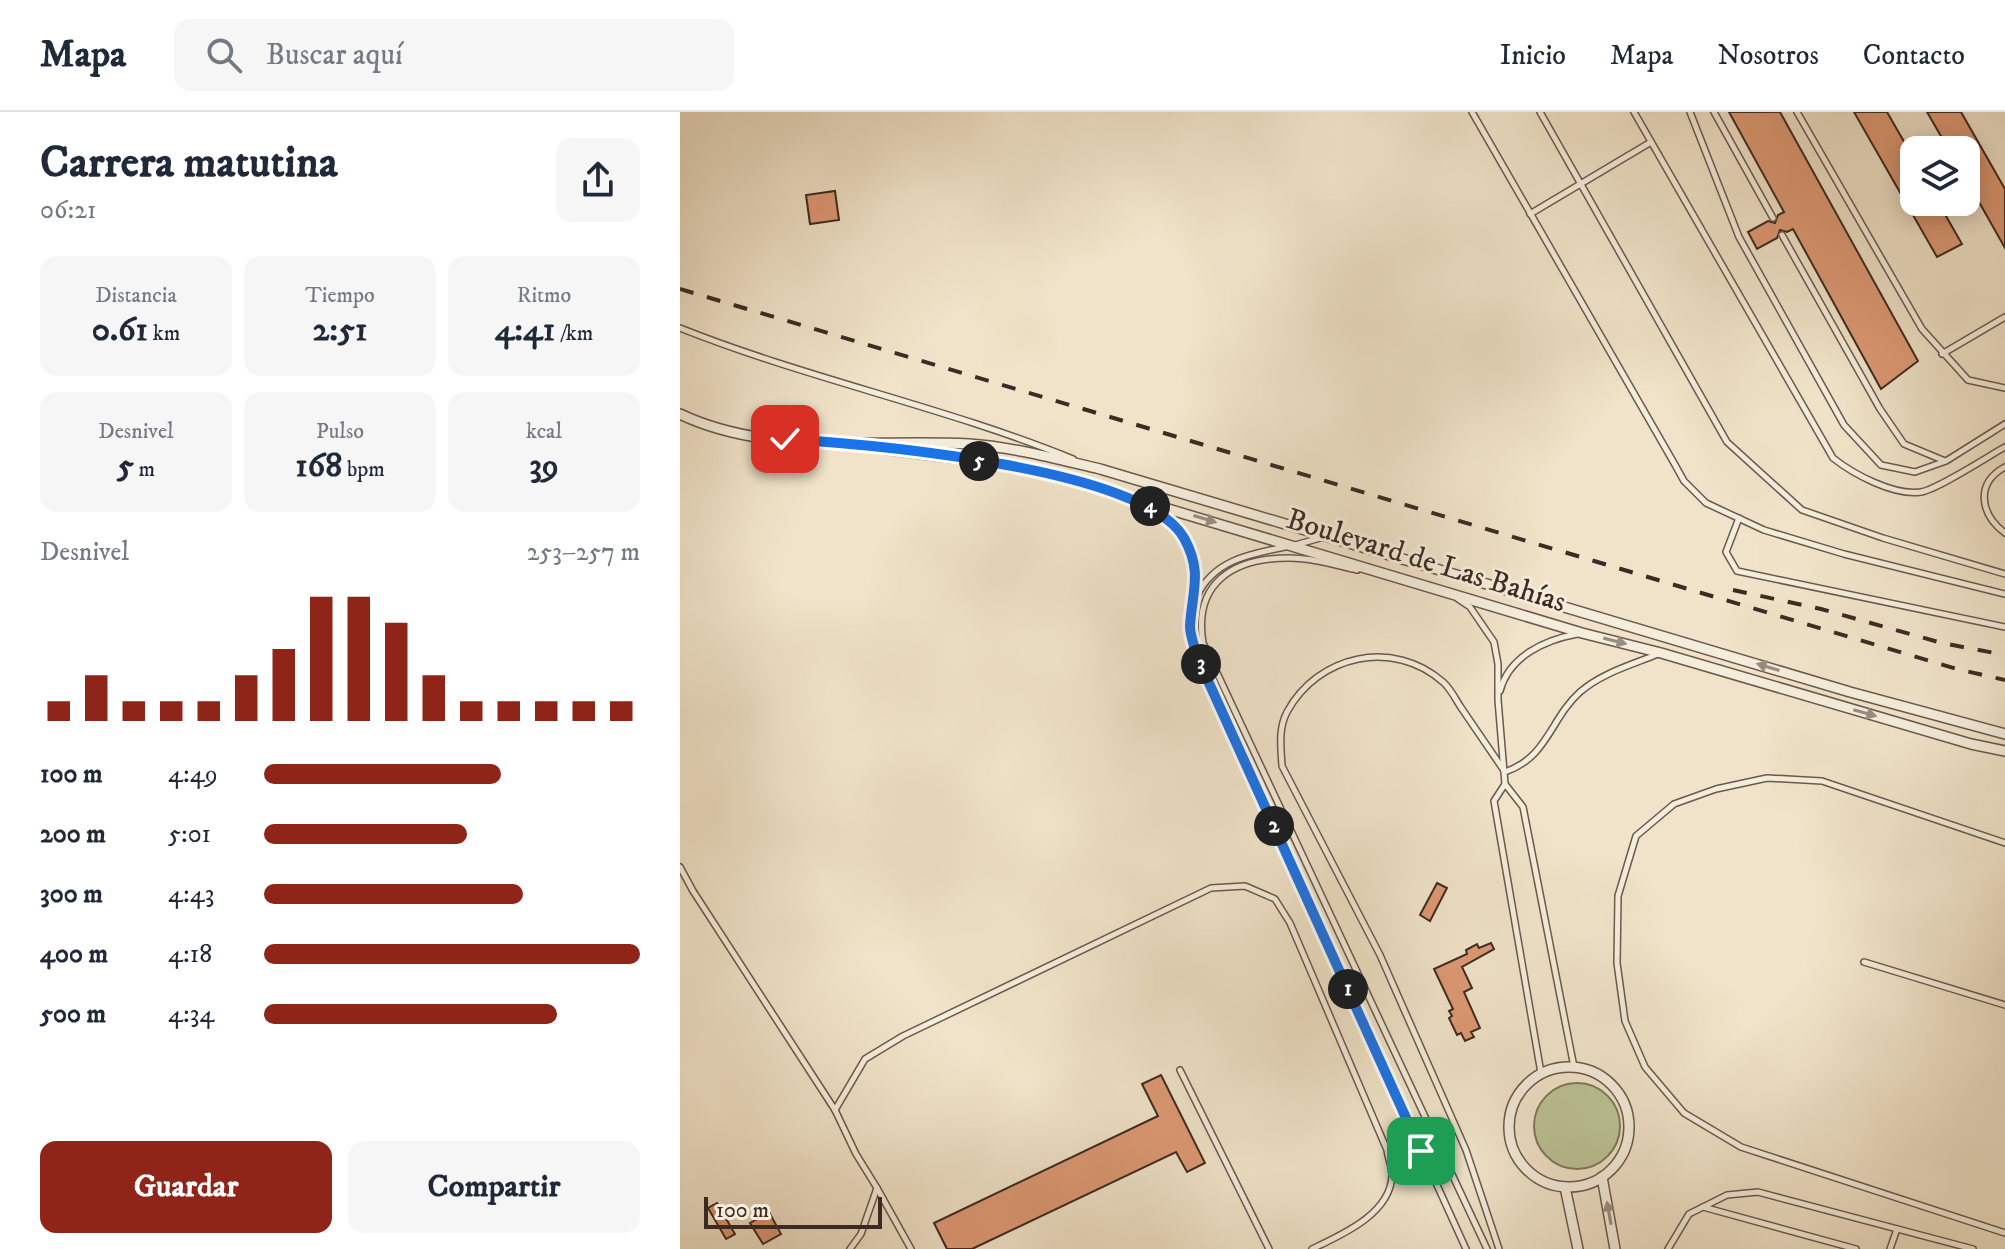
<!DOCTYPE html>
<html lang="es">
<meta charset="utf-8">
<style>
body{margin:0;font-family:"IM FELL DW Pica",serif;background:#f6f6f7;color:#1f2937;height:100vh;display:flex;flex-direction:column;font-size:30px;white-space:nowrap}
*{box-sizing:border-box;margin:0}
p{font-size:26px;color:#747a83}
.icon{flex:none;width:44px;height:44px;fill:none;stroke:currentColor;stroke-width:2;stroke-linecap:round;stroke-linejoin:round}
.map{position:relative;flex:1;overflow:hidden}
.side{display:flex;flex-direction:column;background:#fff;width:680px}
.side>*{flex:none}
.fabs{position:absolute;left:1220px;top:24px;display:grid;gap:16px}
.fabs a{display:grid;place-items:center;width:80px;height:80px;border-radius:16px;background:#fff;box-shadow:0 4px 20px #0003;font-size:40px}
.scale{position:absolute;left:24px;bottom:20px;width:178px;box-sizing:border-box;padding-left:8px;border:4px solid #3d2b23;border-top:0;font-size:22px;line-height:28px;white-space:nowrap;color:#3d2b23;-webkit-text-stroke:6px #f5eddc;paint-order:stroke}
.pin{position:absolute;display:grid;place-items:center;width:68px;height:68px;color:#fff;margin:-34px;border-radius:16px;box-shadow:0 4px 12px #0006}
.km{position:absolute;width:40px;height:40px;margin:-20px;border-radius:50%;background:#222;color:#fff;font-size:22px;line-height:40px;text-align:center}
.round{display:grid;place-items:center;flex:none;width:84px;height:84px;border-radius:16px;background:#f6f6f7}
.head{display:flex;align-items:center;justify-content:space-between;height:136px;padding:0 40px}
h1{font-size:44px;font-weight:700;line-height:60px}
.stats{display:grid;grid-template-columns:repeat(3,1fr);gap:12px;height:136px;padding:8px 40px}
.stats div{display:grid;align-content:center;border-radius:16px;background:#f6f6f7;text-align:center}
.stats b{font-size:34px;font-weight:700}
.stats small{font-size:22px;font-weight:400}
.stats p{font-size:22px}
.chart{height:224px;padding:16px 40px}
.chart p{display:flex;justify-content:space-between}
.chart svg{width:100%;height:144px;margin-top:8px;stroke:#8f2418;stroke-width:6}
.cta{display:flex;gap:16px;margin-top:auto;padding:16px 40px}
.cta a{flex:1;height:92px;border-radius:16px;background:#8f2418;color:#fff;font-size:32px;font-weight:700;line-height:92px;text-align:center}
.cta a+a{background:#f6f6f7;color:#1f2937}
ul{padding:0 40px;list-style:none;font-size:26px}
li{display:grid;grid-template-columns:128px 96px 1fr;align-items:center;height:60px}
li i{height:20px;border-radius:10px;background:#8f2418}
header{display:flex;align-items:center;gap:48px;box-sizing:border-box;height:112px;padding:0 40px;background:#fff;border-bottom:2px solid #e0e1e3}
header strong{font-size:38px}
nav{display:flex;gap:44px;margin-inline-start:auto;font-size:28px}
.search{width:560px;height:72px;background:#f6f6f7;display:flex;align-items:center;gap:20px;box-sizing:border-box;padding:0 28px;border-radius:16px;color:#747a83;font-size:30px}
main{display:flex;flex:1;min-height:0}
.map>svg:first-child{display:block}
</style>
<header>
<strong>Mapa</strong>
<div class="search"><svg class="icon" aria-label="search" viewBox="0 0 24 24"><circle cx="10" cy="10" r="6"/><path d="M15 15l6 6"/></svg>Buscar aquí</div>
<nav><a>Inicio</a><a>Mapa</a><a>Nosotros</a><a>Contacto</a></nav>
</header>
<main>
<section class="side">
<div class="head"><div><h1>Carrera matutina</h1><p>06:21</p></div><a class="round"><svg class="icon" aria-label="share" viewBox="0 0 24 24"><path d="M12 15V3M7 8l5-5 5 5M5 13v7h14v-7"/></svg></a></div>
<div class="stats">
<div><p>Distancia</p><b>0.61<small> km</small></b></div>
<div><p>Tiempo</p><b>2:51</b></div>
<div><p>Ritmo</p><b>4:41<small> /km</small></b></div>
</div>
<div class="stats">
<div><p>Desnivel</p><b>5<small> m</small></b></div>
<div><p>Pulso</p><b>168<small> bpm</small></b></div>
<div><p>kcal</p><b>39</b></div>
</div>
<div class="chart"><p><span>Desnivel</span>253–257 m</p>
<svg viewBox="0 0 160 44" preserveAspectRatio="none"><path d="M5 44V38M15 44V30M25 44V38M35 44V38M45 44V38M55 44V30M65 44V22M75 44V6M85 44V6M95 44V14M105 44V30M115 44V38M125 44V38M135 44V38M145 44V38M155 44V38"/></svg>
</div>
<ul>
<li><b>100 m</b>4:49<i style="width:63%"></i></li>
<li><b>200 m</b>5:01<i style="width:54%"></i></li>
<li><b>300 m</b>4:43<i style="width:69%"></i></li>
<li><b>400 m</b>4:18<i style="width:100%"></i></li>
<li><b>500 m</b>4:34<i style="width:78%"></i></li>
</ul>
<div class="cta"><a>Guardar</a><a>Compartir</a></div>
</section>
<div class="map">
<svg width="1325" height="1137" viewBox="0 0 1325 1137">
<rect width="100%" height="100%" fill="#f0e3c9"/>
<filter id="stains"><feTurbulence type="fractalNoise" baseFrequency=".0025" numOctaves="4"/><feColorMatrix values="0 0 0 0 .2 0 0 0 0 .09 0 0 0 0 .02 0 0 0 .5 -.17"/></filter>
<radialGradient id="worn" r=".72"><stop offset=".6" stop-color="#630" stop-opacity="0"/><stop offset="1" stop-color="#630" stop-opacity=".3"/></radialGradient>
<circle fill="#bcc395" stroke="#7c775c" stroke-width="2" cx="897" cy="1014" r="43"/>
<g fill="#dd9974" stroke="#3d2b23" stroke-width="2">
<polygon points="1049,0 1100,0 1238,249 1201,277 1113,117 1107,120 1100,118 1097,126 1077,137 1068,120 1088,109 1095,111 1098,103 1104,100"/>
<polygon points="1174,0 1207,0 1234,47 1234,90 1258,90 1282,132 1257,145"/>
<polygon points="1247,0 1281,0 1325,77 1325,136 1286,67 1286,38 1269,38"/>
<polygon points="155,79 159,108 130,112 126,83"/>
<polygon points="757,771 767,776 750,809 740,803"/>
<polygon points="811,831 814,837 782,855 792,876 784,880 800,916 791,920 794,925 785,929 781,921 777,923 769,906 772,904 769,899 773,897 754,857 787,842 786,838 797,832 799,836"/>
<polygon points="481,963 525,1051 507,1060 496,1040 292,1137 267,1137 254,1111 478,1004 462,972"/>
<polygon points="37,1091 55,1122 46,1127 28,1096"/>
<polygon points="89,1100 101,1122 83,1132 70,1111"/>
</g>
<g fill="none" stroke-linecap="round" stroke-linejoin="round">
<g stroke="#6a594c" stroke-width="8">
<g id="service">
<polyline points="792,0 994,351 1004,369 1026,391 1084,418 1164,442 1325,482"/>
<polyline points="860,0 1047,330 1122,398 1203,426 1325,462"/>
<path d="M954,0l199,346c20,16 61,38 88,34 17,-3 66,-35 84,-45"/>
<polyline points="1010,0 1059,125 1164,313 1201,353 1235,360 1266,349 1325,312"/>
<polyline points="1034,0 1093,106"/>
<polyline points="1117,0 1242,217 1288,268 1325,276"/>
<polyline points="850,102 971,30"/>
<polyline points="1102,123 1200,297 1224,332 1265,349"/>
<path d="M0,216c128,51 265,79 393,131"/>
<polyline points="1262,242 1325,205"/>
<path d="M1325,355c-31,17 -24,48 0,66"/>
<polyline points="473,396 496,414 514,448 517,474 510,516 519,549 786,1137"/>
<polyline points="1059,406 1046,440 1057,459 1325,515"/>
<polyline points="615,433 644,425"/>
<path d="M677,458c-22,-5 -45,-12 -68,-12 -56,0 -96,25 -86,85l284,606"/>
<path d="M517,484c17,-36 53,-42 88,-49"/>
<polyline points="778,487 790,495 814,530 818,552 818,588 825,672 843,695 894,955"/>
<path d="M820,579c9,-35 45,-51 77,-57"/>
<polyline points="825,672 814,689 861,961"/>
<polyline points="1325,731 1142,669 1087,666 1036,677 994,692 956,724 938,784 937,851 945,909 965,955 1004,1001 1061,1035 1325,1121"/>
<polyline points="0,755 13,779 155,998 176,1042 197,1076 181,1122 170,1137"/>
<polyline points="1184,850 1325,893"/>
<polyline points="500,958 589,1137"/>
<path d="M155,998l30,-51 38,-23 308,-148 34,-2 30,13 15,24 97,227c1,8 5,17 5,25 -1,39 -51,60 -80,74"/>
<polyline points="197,1076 231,1137"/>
<polyline points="1023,1095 1176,1137"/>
<path d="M819,1137l-33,-99 -86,-195 -98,-189c-1,-18 -4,-37 5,-54 31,-57 106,-74 156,-30 7,6 12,16 17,24 15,22 30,44 45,66 43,-15 45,-53 75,-80 22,-19 51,-27 78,-38"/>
<polyline points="988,1137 1009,1102 1047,1083 1078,1080 1293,1137"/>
<polyline points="1210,1137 1217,1117"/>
</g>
</g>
<g stroke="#6a594c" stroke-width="12">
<g id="minor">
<path d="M0,302c88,42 194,25 289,30 44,3 88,15 131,25l750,223 155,42"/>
<polyline points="195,336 330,353 368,361 902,521 981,541 1291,632 1325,639"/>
<circle cx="889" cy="1015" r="60"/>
<polyline points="922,1065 935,1137"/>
<polyline points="885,1075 898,1137"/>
</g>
</g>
<use href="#service" stroke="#f5eddc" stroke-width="5"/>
<use href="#minor" stroke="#f5eddc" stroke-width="9"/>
<g stroke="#3d2b23" stroke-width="4" stroke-dasharray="14 14" stroke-linecap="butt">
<polyline points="0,177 1277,557 1325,568"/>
<polyline points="1053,478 1141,497 1262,531 1325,543"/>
</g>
</g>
<defs><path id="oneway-solid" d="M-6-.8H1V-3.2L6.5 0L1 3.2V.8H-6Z" transform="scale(2)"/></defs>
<g fill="#998c80">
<use href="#oneway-solid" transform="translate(525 407) rotate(17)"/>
<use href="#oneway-solid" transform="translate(935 529) rotate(14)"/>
<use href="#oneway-solid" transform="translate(1088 555) rotate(-163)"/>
<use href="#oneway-solid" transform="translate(1185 601) rotate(16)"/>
<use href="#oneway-solid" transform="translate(929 1101) rotate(-100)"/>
</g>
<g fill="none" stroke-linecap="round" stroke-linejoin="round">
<g stroke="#fff" stroke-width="16">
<path id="route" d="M105,327c81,5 359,28 399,99 19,34 8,53 6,88 0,12 6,24 9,35l222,490"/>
</g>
<use href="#route" stroke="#1a73e8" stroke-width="10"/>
</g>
<g text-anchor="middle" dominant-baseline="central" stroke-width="6" stroke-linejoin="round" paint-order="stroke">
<g font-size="30" fill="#3d2b23" stroke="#f5eddc">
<text transform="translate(746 449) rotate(17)">Boulevard de Las Bahías</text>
</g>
</g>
<rect width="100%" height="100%" filter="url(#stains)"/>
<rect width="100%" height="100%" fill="url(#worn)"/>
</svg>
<div class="fabs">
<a><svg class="icon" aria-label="layers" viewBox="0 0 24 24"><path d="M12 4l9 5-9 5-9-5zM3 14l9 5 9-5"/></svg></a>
</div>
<div class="scale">100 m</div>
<div class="pin" style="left:741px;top:1039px;background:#1e9e55"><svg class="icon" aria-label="arrive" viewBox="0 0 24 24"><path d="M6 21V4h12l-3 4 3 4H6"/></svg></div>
<div class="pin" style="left:105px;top:327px;background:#d93025"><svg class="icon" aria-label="check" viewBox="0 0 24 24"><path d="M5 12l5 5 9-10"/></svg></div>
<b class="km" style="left:668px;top:877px">1</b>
<b class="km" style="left:594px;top:714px">2</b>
<b class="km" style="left:521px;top:552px">3</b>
<b class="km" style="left:470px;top:394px">4</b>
<b class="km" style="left:299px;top:349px">5</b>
</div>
</main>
